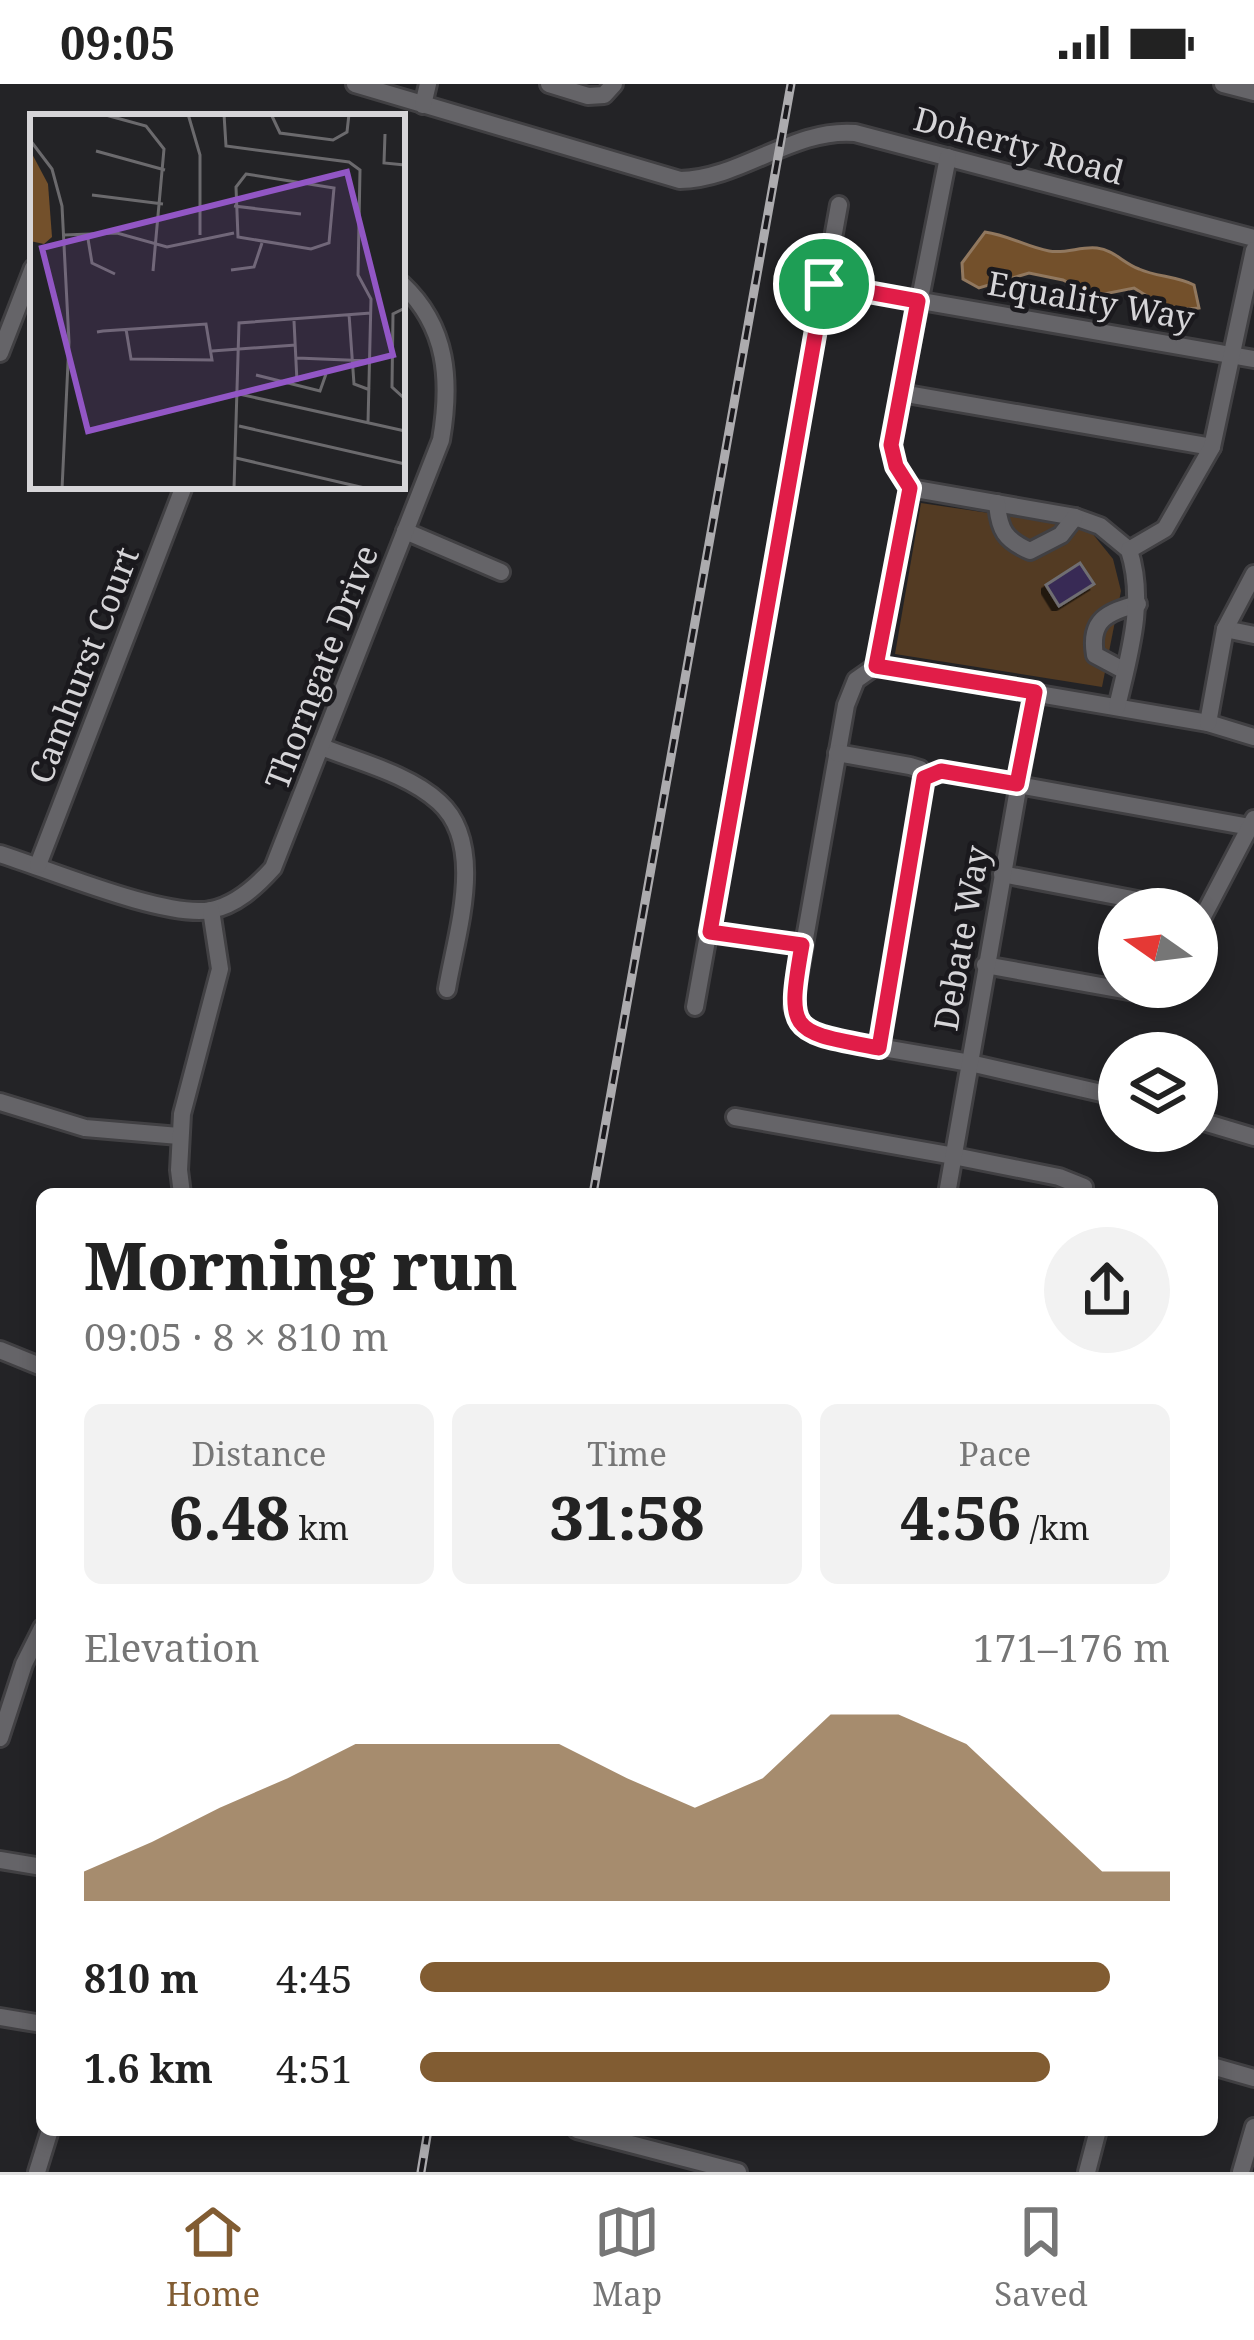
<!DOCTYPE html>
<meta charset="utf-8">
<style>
body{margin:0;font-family:"Noto Serif",serif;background:#f2f2f2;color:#222;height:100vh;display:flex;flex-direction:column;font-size:45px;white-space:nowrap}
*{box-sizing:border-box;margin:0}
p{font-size:39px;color:#767676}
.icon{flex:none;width:66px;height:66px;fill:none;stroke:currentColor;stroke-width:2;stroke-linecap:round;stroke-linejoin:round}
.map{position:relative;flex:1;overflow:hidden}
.drawer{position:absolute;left:36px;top:1104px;width:1182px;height:948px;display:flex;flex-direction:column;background:#fff;border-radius:18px;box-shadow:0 6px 18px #0003}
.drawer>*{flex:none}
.needle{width:78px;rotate:284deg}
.fabs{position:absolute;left:1098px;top:804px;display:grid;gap:24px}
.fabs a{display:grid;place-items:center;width:120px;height:120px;border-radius:50%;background:#fff;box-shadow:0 6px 18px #0003;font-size:60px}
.pin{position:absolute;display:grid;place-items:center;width:102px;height:102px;color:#fff;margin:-51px;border:6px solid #fff;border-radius:50%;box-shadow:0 3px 12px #0007}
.round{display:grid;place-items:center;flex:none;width:126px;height:126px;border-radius:63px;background:#f2f2f2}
.head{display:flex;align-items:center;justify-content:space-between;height:204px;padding:0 48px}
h1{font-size:66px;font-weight:800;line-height:90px}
.stats{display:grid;grid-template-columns:repeat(3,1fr);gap:18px;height:204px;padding:12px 48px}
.stats div{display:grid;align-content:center;border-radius:18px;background:#f2f2f2;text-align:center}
.stats b{font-size:60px;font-weight:800}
.stats small{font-size:33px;font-weight:400}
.stats p{font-size:33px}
.chart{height:336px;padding:24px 48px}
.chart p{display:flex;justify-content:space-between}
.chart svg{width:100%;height:216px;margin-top:12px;fill:#815c32;opacity:.7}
ul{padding:0 48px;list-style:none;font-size:39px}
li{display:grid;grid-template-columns:192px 144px 1fr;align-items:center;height:90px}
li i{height:30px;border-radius:15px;background:#815c32}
.status{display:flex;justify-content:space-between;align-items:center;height:84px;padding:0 60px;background:#fff;direction:ltr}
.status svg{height:33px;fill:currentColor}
.tab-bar{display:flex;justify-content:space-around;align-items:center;height:168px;border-top:3px solid #e0e0e0;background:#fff;font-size:33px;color:#767676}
.tab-bar a{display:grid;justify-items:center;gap:6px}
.tab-bar .current{color:#815c32}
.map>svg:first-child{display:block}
</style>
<div class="status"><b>09:05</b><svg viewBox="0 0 49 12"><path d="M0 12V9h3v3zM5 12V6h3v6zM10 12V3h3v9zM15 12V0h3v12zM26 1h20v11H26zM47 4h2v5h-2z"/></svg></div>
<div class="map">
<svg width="1254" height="2088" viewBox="0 0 1254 2088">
<defs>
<filter id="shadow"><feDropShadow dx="-5.5" dy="5.5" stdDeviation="0" flood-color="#0009"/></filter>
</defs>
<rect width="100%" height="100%" fill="#232326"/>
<polygon fill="#533b23" points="921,419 1056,439 1092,449 1113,475 1121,507 1102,603 895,570"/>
<path fill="#73502b" stroke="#91785f" stroke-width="3" d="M985,148c23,3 42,15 64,19 17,3 32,-5 48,-3 17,2 26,15 42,21 18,8 37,7 55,16l5,23c-25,4 -45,-7 -65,-20l-40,8 -31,-16 -34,-7 -50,15 -16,-9 -1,-16z"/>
<polygon fill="#382c54" stroke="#6f6e72" stroke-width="3" filter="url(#shadow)" points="1080,479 1094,500 1059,522 1046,501"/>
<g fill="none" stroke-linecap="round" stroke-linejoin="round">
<g stroke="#414043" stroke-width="22">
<g id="minor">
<path d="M355,0l325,96c61,-1 113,-52 175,-47l399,105"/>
<polyline points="549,0 588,12 604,11 614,0"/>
<polyline points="1223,0 1254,8"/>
<polyline points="423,21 428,0"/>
<polyline points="948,73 891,361 896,383 910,404 876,582 856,596 846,621 793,923 802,942 826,954 970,979 1119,1013"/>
<polyline points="824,200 1254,275"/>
<polyline points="0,269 33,184"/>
<polyline points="901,309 1212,363"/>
<polyline points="910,404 1075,433 1100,442 1129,466"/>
<path d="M997,419c2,27 8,37 33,48l31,-16 14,-18"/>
<polyline points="405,447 501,488"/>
<polyline points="1225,545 1254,551"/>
<polyline points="876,582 1208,639 1254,653"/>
<path d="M1125,587l-30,-16c-6,-35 12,-43 43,-51"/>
<path d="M1117,623c12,-52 29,-105 12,-157l36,-21 47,-82 42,-197"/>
<polyline points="1208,639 1225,545 1254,490"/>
<path d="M322,663c37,15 87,27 117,55 48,43 17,132 8,187"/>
<polyline points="837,669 910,682 920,685 924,694 879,964"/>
<polyline points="924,694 941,687 1250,743"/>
<path d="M0,770c48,15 166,65 211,56 25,-5 45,-23 62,-42l168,-428c10,-59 7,-113 -39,-156"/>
<polyline points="38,781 184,402"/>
<polyline points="1002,790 1184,825"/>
<polyline points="1197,844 1254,735"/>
<polyline points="710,848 802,861"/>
<polyline points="985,881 1162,913 1167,903"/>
<polyline points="695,923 839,121"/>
<polyline points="0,1018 85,1044 179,1052"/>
<polyline points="735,1033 954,1072 1059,1093 1084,1103"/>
<polyline points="1197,1036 1254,1053"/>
<polyline points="182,1110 179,1086 182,1030 220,885 211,826"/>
<polyline points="947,1110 1035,608"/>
<polyline points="0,1266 42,1283"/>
<polyline points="0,1654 24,1580 42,1544"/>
<polyline points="0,1776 42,1783"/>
<polyline points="0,1933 42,1940"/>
<polyline points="1212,1982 1254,1994"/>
<polyline points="577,2046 738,2088"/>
<polyline points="37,2088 50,2046"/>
<polyline points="1087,2088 1098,2046"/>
<polyline points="1241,2088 1254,2043"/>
</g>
</g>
<use href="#minor" stroke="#656468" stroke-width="16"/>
<g stroke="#acabae" stroke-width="9">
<g id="rail">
<polyline points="593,1110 791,0"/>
<polyline points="421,2088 428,2046"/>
</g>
</g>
<use href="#rail" stroke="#1a191d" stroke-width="4.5" stroke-dasharray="14" stroke-linecap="butt"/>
</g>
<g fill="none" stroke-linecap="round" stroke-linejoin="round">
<g stroke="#fff" stroke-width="24">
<path id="route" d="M824,200l94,17 -27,144 5,21 14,22 -34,178 159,26 -18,92 -76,-13 -17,7 -45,270c-88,-17 -93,-13 -77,-103l-92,-13z"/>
</g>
<use href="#route" stroke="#e11d48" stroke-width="15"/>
</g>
<g text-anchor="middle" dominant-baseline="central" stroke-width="9" stroke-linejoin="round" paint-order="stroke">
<g font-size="33" fill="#d6d5d8" stroke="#1a191d">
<text transform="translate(1019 61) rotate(15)">Doherty Road</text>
<text transform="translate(1091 216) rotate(10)">Equality Way</text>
<text transform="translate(83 581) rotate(-69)">Camhurst Court</text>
<text transform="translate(321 583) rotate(-69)">Thorngate Drive</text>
<text transform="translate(961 854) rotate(-80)">Debate Way</text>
</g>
</g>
<g transform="translate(30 30)">
<rect width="375" height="375" fill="#232326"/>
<path d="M0,36l18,34 4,53 -8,7 -14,-3z" fill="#73502b"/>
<path fill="none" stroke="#6b6a6d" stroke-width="3" d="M72,0l44,12 18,23 -11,122M158,0l12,41v80M194,0l2,32 123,16 11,8 -2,105 13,24 -3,124M241,0l9,19 53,7 14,-8 2,-18M355,20l-1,29 21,2M0,26l22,29 10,37 7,136 -7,147M66,37l69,19M216,60l88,14 -5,55 -18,6 -73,-12 -2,-50zM62,81l71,9M204,92l67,8M57,119l5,30 23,11M34,121l53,-2 50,14 67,-14M201,156l23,-3 8,-24M375,194l-12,6 -1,73 13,12M319,200l5,70 16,6M264,207l3,61M67,218l6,-1 103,-7 6,36 -81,-1 -5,-30M182,237l84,-6M267,244l74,3M226,261l64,16 6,-17M209,280l166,37M209,312l166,38M206,344l133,31M204,375l5,-166 132,-10"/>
<path fill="#9256c5" fill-opacity="0.15" stroke="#9256c5" stroke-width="6" d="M317,58l46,183 -305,76 -46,-183z"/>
<rect width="375" height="375" fill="none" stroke="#d6d5d8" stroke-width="6"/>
</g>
</svg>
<div class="fabs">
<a><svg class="needle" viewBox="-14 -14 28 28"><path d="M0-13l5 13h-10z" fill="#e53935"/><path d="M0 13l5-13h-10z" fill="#767676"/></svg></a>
<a><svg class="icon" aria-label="layers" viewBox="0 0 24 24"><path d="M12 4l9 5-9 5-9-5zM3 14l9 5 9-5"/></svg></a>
</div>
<div class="pin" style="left:824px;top:200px;background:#1e9e55"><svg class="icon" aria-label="arrive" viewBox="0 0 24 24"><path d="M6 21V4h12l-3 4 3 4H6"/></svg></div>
<section class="drawer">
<div class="head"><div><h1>Morning run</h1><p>09:05 · 8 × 810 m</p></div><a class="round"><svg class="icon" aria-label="share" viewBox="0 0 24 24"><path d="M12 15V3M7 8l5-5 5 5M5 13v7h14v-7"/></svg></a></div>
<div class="stats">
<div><p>Distance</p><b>6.48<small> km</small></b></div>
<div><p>Time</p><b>31:58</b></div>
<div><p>Pace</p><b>4:56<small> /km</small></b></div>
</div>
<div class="chart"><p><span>Elevation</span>171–176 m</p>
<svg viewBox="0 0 160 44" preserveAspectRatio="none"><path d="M0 44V38L10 32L20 25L30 19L40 12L50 12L60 12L70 12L80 19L90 25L100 19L110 6L120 6L130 12L140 25L150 38L160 38V44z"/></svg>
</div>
<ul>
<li><b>810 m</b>4:45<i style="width:92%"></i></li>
<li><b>1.6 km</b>4:51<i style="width:84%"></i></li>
</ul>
</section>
</div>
<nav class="tab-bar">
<a class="current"><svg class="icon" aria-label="home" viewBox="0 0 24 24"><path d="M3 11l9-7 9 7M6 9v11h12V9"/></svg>Home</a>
<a><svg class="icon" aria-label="map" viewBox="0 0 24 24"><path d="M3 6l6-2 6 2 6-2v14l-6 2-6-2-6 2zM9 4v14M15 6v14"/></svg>Map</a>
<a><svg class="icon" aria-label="saved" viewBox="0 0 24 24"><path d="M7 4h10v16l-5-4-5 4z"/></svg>Saved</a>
</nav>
